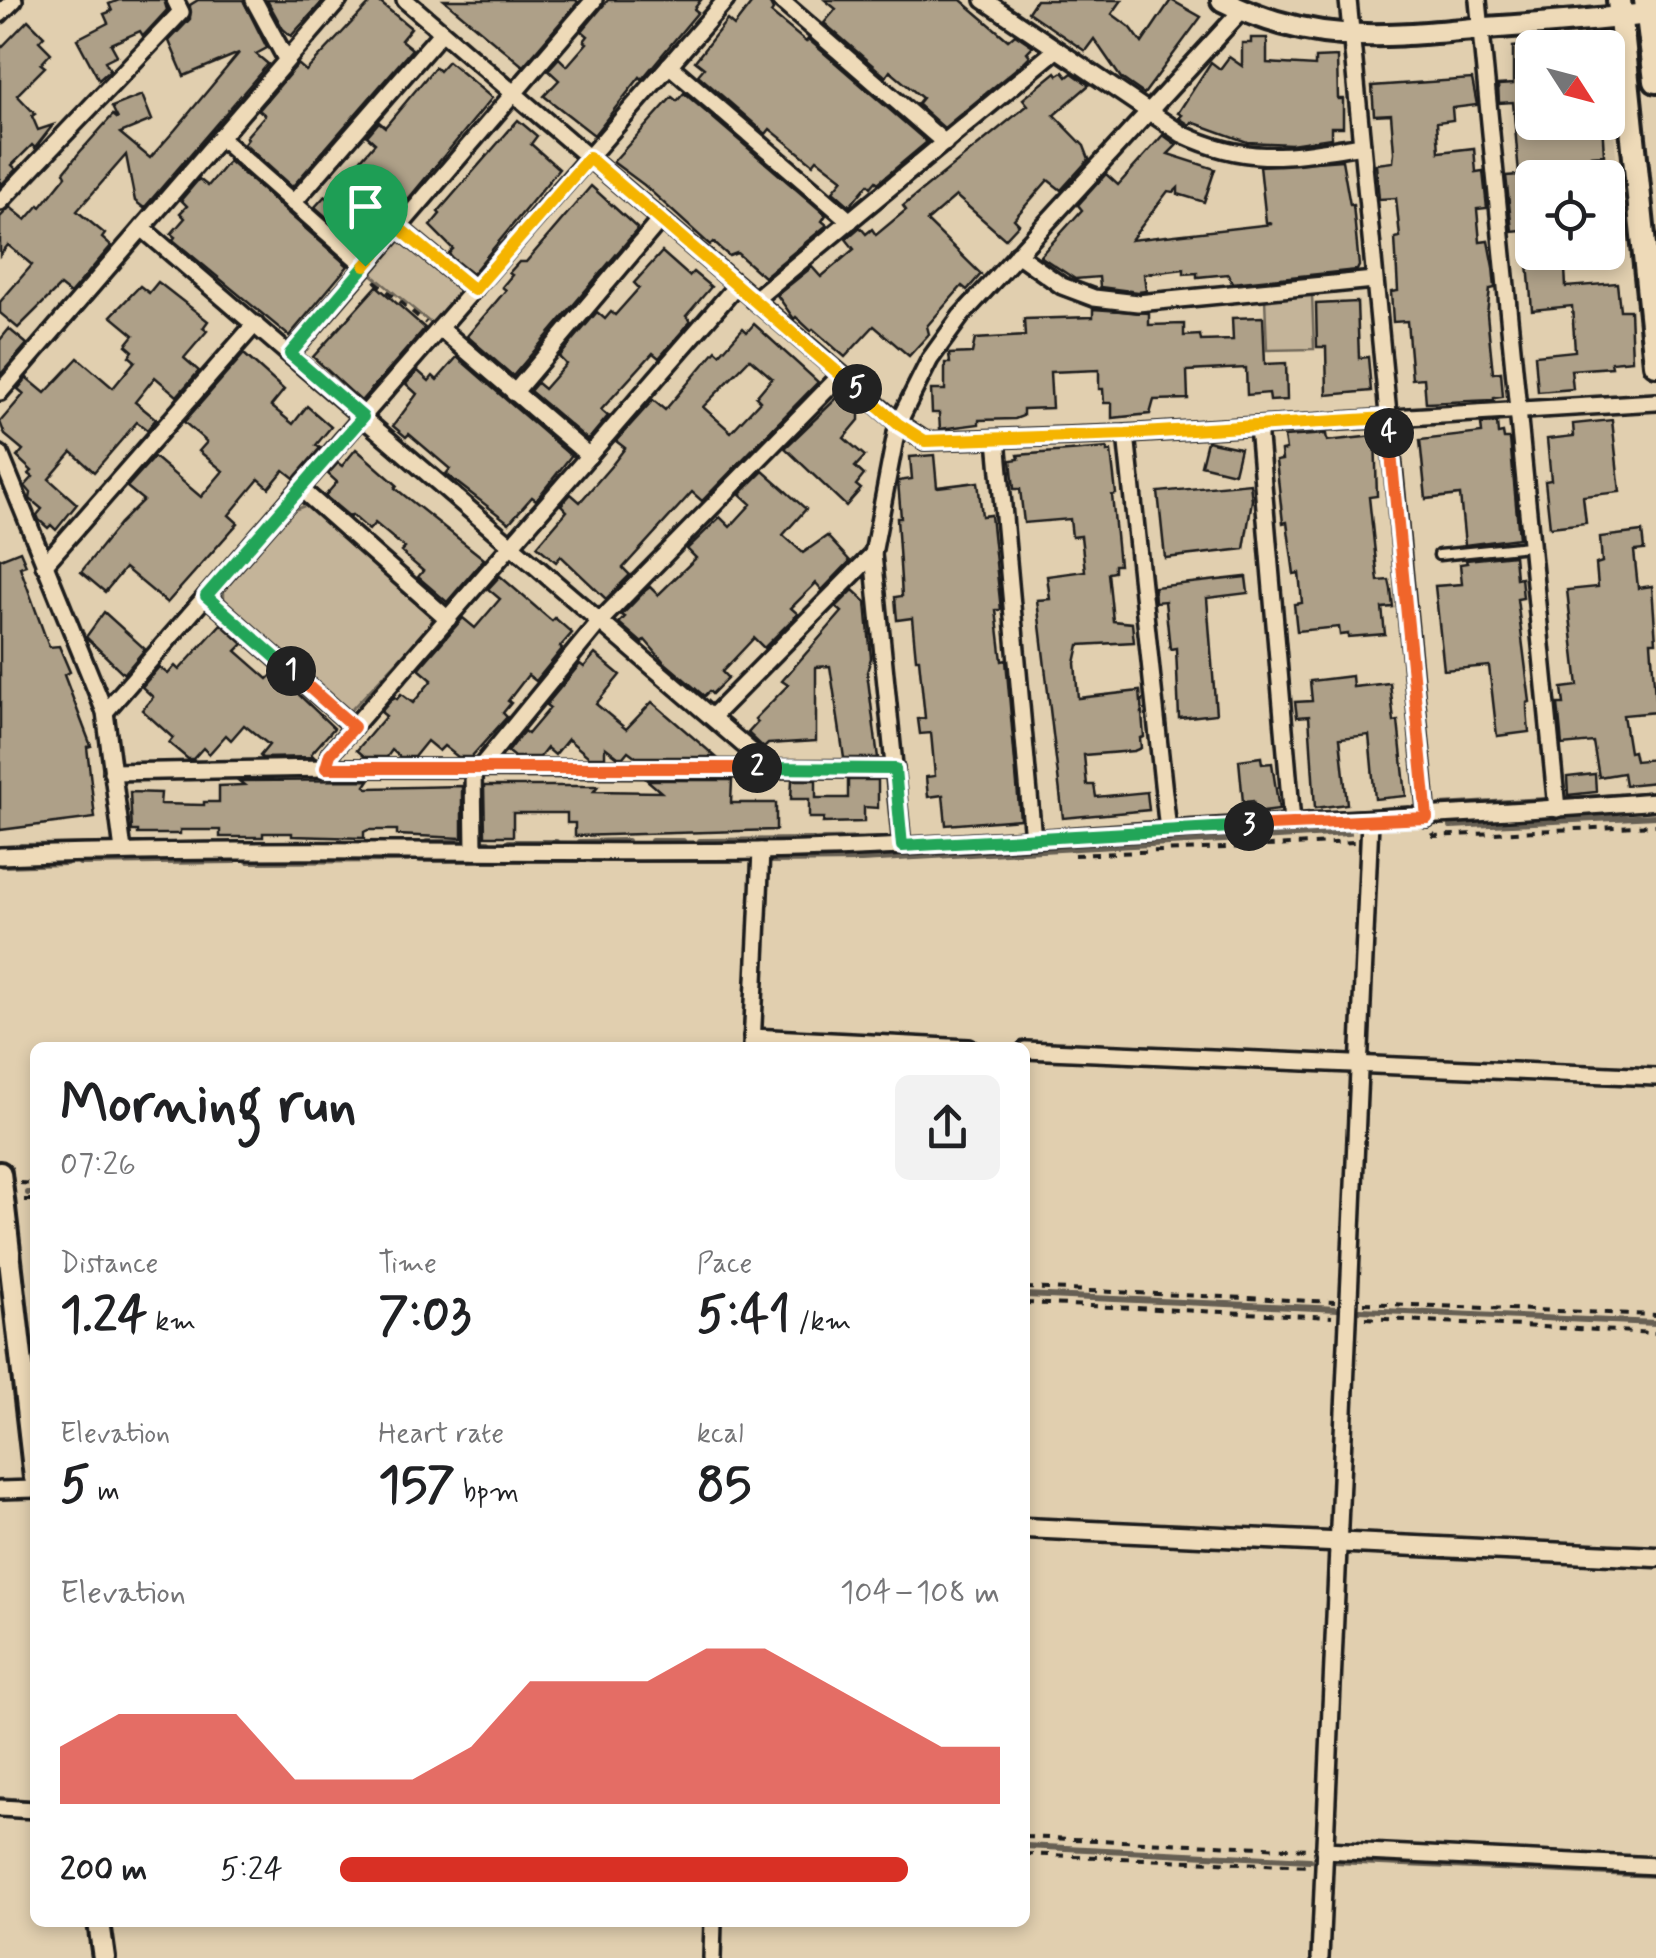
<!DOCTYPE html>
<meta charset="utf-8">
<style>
body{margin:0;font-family:Mynerve,sans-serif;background:#f2f2f2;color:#202124;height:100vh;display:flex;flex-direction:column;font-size:38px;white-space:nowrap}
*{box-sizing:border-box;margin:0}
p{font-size:32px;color:#757577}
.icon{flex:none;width:55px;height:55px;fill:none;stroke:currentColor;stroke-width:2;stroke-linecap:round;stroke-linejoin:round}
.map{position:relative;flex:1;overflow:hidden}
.panel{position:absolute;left:30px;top:1042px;width:1000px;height:885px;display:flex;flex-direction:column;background:#fff;border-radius:15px;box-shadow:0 5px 15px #0003}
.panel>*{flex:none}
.needle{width:65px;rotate:126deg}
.tools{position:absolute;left:1515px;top:30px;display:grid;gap:20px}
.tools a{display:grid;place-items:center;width:110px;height:110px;border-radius:15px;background:#fff;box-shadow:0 5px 15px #0003;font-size:50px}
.pin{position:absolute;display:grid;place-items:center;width:85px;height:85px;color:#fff;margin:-102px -42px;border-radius:50% 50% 50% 0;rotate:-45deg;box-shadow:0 0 10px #0007}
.pin .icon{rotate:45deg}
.km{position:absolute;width:50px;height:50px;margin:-25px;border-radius:50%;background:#222;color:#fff;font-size:28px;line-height:50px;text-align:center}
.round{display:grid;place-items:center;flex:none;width:105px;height:105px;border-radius:15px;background:#f2f2f2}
.headline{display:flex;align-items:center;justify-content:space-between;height:170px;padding:0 30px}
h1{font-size:55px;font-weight:700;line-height:75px}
.figures{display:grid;grid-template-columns:repeat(3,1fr);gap:15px;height:170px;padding:10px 30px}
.figures div{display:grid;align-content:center}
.figures b{font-size:50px;font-weight:700}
.figures small{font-size:28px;font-weight:400}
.figures p{font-size:28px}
.chart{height:280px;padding:20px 30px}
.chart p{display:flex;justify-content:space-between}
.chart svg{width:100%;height:180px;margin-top:10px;fill:#d93025;opacity:.7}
ul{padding:0 30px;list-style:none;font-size:32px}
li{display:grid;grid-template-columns:160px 120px 1fr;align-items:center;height:75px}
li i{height:25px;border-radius:12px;background:#d93025}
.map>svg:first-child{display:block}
</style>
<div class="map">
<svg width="1656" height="1958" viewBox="0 0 1656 1958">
<rect width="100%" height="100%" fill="#e1cfaf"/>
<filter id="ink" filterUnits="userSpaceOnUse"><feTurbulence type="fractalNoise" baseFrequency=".01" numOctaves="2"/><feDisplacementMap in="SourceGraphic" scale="20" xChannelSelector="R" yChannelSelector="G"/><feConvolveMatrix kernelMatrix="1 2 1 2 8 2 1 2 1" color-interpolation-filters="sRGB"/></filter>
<g filter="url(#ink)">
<polygon fill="#d2c1a3" points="1608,72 1622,217 1608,219 1608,178 1557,177 1551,123 1608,122"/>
<g fill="#c4b499" stroke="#70685a" stroke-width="2.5">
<polygon points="397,240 404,240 458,284 459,294 433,325 369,272"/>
<polygon points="1312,294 1314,349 1267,350 1265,298"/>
<polygon points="307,505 431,615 432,624 348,713 224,600 224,590 294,510"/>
</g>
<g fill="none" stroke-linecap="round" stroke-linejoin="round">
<g stroke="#665f53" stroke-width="6">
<polyline points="1569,799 1656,793"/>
<polyline points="1440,806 1546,800"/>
<polyline points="1305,815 1409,808"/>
<polyline points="1451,826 1656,816"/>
<polyline points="823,840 882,839"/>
<polyline points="652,841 683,841"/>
<polyline points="700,841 812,840"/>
<polyline points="427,842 460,842"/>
<polyline points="484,842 488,842"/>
<polyline points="509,842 556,842"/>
<polyline points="580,842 627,841"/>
<polyline points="294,843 348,843"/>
<polyline points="384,843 396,843"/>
<polyline points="133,844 183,844"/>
<polyline points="21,846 109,845"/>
<polyline points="420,860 579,860"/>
<polyline points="592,860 742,860"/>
<polyline points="248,861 408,860"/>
<polyline points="767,861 861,860 1349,833"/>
<polyline points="80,863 234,861"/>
<polyline points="3,865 66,863"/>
<polyline points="28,1193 35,1193"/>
<polyline points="1025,1295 1339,1309"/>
<polyline points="1360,1310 1656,1323"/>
<polyline points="0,1799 35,1802"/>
<polyline points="1025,1846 1310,1860"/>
<polyline points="1334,1861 1656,1875"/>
</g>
</g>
<g fill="#aea088" stroke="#1c1c1c" stroke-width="2.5" fill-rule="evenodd">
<polygon points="119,0 164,0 167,10 143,36 140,31 111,44 117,55 105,61 110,70 99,80 77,39 108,23 104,14 112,11 109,4"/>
<polygon points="198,0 243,0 267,48 256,54 268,64 144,208 135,201 126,155 77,211 105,234 102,238 111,246 70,294 60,286 18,328 0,313 0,302 32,265 8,245 0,255 0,217 10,207 26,220 39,205 41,207 66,176 64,172 79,153 113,115 118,119 112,107 142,95 152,120 120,133 150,158 175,130 239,53 184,76 169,41 190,19 190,5"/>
<polygon points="267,0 324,0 291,36 283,29"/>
<polygon points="373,0 377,0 411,28 401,40 412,49 292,187 244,144 248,139 246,137 265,115 259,110 298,64 306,71"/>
<polygon points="444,0 576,0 578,2 523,66"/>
<polygon points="608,0 701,0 694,9 698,12 642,79 640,77 594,135 544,96 559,80 548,70 559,58 567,66 587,43 584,41 588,36 582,31"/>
<polygon points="754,0 765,0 770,4 773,10 771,13 806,42 808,39 927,142 878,183 876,181 871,187 868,184 850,206 833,191 843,179 817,159 813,164 770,129 766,134 698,75 704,68 695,61 727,20 734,26"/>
<polygon points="825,0 961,0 1008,40 1015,34 1033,46 1027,52 1030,56 1023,63 944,128 917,104 922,98 890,71 886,77 824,23 836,9"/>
<polygon points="1036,0 1122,0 1112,14 1131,28 1142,43 1171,0 1201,17 1144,94 1121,78 1094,39 1085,51 1028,12"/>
<polygon points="28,20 44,36 39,41 51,53 41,64 45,67 17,95 35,114 32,116 38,130 53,125 35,148 32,145 12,165 16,169 0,186 0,49"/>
<polygon points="1251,38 1267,38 1267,63 1315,66 1315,58 1337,57 1338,99 1343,99 1343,127 1331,127 1331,138 1291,144 1247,142 1192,122 1190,125 1179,118 1182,115 1178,113 1211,62 1220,69 1229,57 1242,66 1242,43 1251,43"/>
<polygon points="1532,45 1532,122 1602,122 1604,155 1591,156 1593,178 1532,178 1532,229 1512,231 1506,176 1519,175 1513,102 1499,103 1498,85 1513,84 1513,47"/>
<polygon points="448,61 492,98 404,204 400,202 375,230 378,233 364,250 315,207 325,196 327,198 375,143 367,136 379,122 385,127 435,67 439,71"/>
<polygon points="1056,72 1058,75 1063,72 1067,77 1072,73 1089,85 1054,115 1084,146 1089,159 1061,190 1048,180 1014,219 1019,224 1005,239 956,196 927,221 981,274 967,290 962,286 927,326 929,334 909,356 874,326 845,357 813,329 811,331 796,317 794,319 777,295 812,267 821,277 854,249 846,239 860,227 866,234 872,229 876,235 906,210 903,206 1028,105 1023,99"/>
<polygon points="1472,79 1477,105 1452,108 1453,120 1437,122 1439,152 1474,148 1476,172 1483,171 1487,208 1477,209 1480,242 1488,241 1493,267 1495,288 1490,289 1487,314 1493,373 1501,372 1503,397 1494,398 1494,400 1426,403 1424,378 1412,379 1407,321 1393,322 1391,292 1398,291 1395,238 1400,237 1396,198 1379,199 1376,164 1393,162 1394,152 1391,114 1374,115 1372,86"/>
<polygon points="684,93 826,215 822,221 827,225 764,277 737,253 729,256 713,242 710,245 644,185 613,162 672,97 677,101"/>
<polygon points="518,120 537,136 531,144 559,169 472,274 451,257 449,253 453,249 430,226 440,214 438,212"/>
<polygon points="1163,135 1177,145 1168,154 1215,169 1204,202 1178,194 1178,188 1174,192 1168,191 1131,240 1272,224 1266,222 1260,166 1342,160 1350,205 1353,205 1359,266 1357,270 1232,283 1228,274 1197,277 1197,273 1184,274 1184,269 1144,274 1146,291 1138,292 1100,287 1099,277 1075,279 1040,256 1082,210 1078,205 1106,174 1118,185"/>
<polygon points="229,161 348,266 289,336 173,240 175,237 171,234 185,218 180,213 187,206 181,200 199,179 208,186"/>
<polygon points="591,186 637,228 636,231 513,376 467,336 506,290 502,287 512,275 509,273 519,262 526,262"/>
<polygon points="662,252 689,276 693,272 711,287 686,316 691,321 659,358 653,353 601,410 608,416 588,440 530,391 537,383 544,389 566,364 559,357 597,312 605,319 611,312 615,315 639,288 634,283"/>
<polygon points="1527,252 1559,252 1560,268 1565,268 1566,287 1617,283 1620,310 1630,310 1632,360 1611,362 1612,367 1571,370 1573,389 1538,392 1535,355 1575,351 1572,306 1532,310"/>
<polygon points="158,282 208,321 203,328 207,331 184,358 199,371 177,396 155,377 135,402 156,419 147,430 137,422 94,472 72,452 49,479 77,504 56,530 51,525 48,528 39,520 37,515 42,509 30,499 31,493 25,486 33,477 29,474 32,471 17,457 23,450 5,435 0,422 24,394 18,389 27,378 45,393 78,358 113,388 135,361 129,356 133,351 126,345 134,335 111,316 140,286 149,293"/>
<polygon points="377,286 425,328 361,401 313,357"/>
<polygon points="1357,302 1359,358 1368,357 1371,391 1327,395 1326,347 1317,347 1316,304"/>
<polygon points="1093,309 1149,313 1149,325 1184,324 1184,336 1200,335 1201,341 1233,340 1232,318 1263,317 1265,364 1286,363 1287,400 1270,401 1269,393 1247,395 1246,368 1187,371 1188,399 1154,400 1150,414 1112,418 1112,403 1104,403 1103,389 1099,389 1099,370 1050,372 1052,408 1023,409 1023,416 1015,419 979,420 979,424 940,429 939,413 932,413 931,390 945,390 945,363 950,363 949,354 972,353 975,339 1025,336 1024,319 1093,317"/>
<path d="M754,324l64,58 -116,119 -10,-9 -69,76 7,7 -24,24 -45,-43 -5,6 -19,-16 30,-35 -6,-6 10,-11 9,8 32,-37 13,-17 -9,-7 37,-41 12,10 51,-60 4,4 23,-26 4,4zM750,359l22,19 -16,19 4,4 -29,31 -28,-25z"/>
<polygon points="9,329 27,344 0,375 0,340"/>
<polygon points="244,354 284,390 271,406 293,424 307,406 331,427 316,445 320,448 294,478 284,470 269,488 259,479 229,515 238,523 167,603 125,568 105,592 81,572 120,523 143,500 127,487 154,457 201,497 223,471 199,451 207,442 184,422"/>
<polygon points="457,357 571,456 536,500 532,497 509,523 446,474 450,469 409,434 406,437 393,426 417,394 406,384 418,371 429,381 433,376 437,380"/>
<polygon points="839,396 859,414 859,420 844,438 865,456 855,467 864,475 856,485 861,489 846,506 785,448"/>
<polygon points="1612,420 1620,492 1583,496 1586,523 1550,527 1545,481 1551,480 1547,439 1574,436 1573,424"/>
<polygon points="1497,423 1498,434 1503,433 1504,439 1510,439 1519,538 1465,545 1460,495 1426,499 1420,440 1482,433 1481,424"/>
<polygon points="1326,434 1327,441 1375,436 1377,496 1369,497 1378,581 1389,580 1391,589 1393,607 1382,608 1385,634 1348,637 1348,634 1340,635 1339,627 1297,631 1294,604 1302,603 1299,573 1294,574 1287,522 1283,523 1276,461 1282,460 1281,451 1286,450 1284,437"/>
<polygon points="1207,441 1240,448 1234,473 1201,465"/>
<polygon points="1107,448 1107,452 1111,451 1116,494 1112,495 1119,565 1114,565 1114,572 1108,573 1113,621 1132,623 1134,642 1079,645 1075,663 1078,698 1140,691 1144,737 1140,738 1141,748 1134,751 1084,755 1087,785 1094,785 1096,797 1147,792 1149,810 1063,818 1037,600 1050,599 1047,576 1085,571 1081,536 1072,537 1070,519 1024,523 1020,489 1014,489 1011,460 1019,459 1018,455"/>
<polygon points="356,449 397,485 395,488 484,559 447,602 418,577 423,571 401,552 405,548 375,523 369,530 352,515 350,517 325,496 337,482 328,474 338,463 342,466"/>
<polygon points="934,455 937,487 978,482 982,516 991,515 1001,610 996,610 1002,661 1006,660 1020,819 946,825 943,795 928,797 926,777 935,776 931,733 920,734 918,719 925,718 919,659 916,659 912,618 897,620 895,597 902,596 897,518 901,518 898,481 912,479 910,457"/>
<polygon points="763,471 806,509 783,535 803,553 827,536 850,561 822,590 816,583 791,608 798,614 764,648 754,638 722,672 728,678 712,694 709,691 704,696 664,662 645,640 642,643 619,623 625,617 622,615 646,590 650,587 658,595 696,558 687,549 720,517 730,527 751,504 740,494"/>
<polygon points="1250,483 1252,500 1244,549 1165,558 1158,492"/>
<polygon points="1642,532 1644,550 1634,551 1638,588 1652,586 1656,642 1651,642 1656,712 1623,715 1629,752 1633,751 1635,761 1656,759 1656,782 1625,785 1623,773 1599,777 1593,742 1562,745 1558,704 1564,704 1562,688 1578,686 1567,590 1598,587 1596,564 1602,562 1600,537"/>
<polygon points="20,551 26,565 20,567 49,647 59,646 70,672 64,675 91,746 87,747 95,818 0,830 0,559"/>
<polygon points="1514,555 1516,578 1521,577 1523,598 1517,599 1530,702 1527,703 1527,709 1529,732 1497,736 1489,666 1444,670 1435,586 1462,584 1460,564 1467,563 1466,560"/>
<polygon points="500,576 546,616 552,621 555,618 572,633 560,647 562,649 536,681 528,675 508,701 511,703 503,713 507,717 471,757 458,757 444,746 439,751 427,741 414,757 400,757 392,750 387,757 365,757 357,750 386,716 381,712 394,697 397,699 401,694 413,703 432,680 419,669 423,664 463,618 475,628 500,599 488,589"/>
<polygon points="1246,577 1248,593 1207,598 1216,714 1179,718 1176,648 1170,649 1165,601 1155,602 1154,587"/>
<polygon points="853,590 866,602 871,658 867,672 878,758 844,758 830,666 816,667 816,741 768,744 764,748 748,733 758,722 755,719 788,685 782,681 842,612 836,607"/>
<polygon points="104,612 145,649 124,674 86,637"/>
<polygon points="221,624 243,644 236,651 268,679 275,672 334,728 311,754 314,757 262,758 260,756 269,745 244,725 231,740 226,735 209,754 203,748 193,759 188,759 169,743 173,738 142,710 153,697 142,687 159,667 168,674 175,666 179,670"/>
<polygon points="595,654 620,675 596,704 626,729 652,702 716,757 636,757 628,751 623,757 618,757 605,747 605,757 589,757 568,739 555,755 547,748 540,757 514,757 508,752 524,731 528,734 550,708 546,705 580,664 584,667"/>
<polygon points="1352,676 1353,687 1390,683 1394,722 1398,721 1406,796 1375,799 1369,735 1340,738 1347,804 1315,808 1309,716 1297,717 1295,702 1312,701 1310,681"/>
<polygon points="1261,757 1262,764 1272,763 1279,810 1255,813 1253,801 1243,802 1239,760"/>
<polygon points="1595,774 1596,792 1568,795 1567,777"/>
<polygon points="369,780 365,786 368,788 462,786 462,838 397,835 397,830 368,830 364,832 364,838 292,836 292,833 263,833 263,837 220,837 220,830 180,830 180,834 138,834 138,831 132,831 130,792 161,793 160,804 204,805 204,802 219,802 219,786 244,785 239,781"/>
<polygon points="732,780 731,803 776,803 776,830 575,836 575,823 567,823 567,813 513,813 513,836 485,836 484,786 598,786 594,791 661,792 647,780"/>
<polygon points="792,780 816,780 816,798 848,798 848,780 878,780 878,808 864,807 864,822 823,823 824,818 809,818 809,799 791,799"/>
</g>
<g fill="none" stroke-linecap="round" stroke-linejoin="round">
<g stroke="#1c1c1c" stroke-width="15">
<polyline id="service" points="1439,555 1529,546"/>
</g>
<g stroke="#1c1c1c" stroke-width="22">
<g id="minor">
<polyline points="254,0 286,59"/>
<polyline points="405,0 898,423 925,441 1126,434 1656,402"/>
<polyline points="780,0 945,143"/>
<path d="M984,0l198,134c68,32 109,22 180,11"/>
<polyline points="1348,0 1427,818"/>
<polyline points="1478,0 1557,809"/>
<polyline points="0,14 14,0"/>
<polyline points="669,65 850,221"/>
<polyline points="220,138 365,266"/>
<polyline points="0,202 181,12 175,0"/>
<polyline points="293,203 442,32"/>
<polyline points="398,227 474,290"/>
<polyline points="142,228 753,753 758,768"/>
<polyline points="1017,254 1062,286 1094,298 1138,303 1374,280"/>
<polyline points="754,300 1056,50"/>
<polyline points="440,328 589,456"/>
<polyline points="290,354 594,0"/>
<polyline points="0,392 339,0"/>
<polyline points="514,393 660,220"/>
<polyline points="1258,426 1292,822"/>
<polyline points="1126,434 1168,831"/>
<polyline points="997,439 1033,839"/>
<polyline points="0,454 105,712 123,851"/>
<polyline points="301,489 448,619"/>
<polyline points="44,565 255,324"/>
<polyline points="206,596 354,727"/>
<polyline points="105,712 726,0"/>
<polyline points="712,717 873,554"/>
<polyline points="326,768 330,754 737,285"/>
<polyline points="473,768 474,851"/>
<polyline points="479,769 600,621 841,375"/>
<polyline points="112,772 326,768 895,769"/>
<polyline points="902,846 873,554 898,423 930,359 961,316 1242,10"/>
<path d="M0,856c253,-10 505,-2 758,-5 178,-3 355,-19 532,-28 122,-7 244,-12 366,-22"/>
<polyline points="752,1037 969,1048"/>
<polyline points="752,1046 761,851"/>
<polyline points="1025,1050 1656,1077"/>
<polyline points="0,1490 35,1489"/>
<polyline points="0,1808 35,1810"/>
<polyline points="1324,1850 1656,1866"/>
<polyline points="712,1958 713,1922"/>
<polyline points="1320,1958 1370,821"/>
</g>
</g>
<g stroke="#1c1c1c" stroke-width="25">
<polyline id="tertiary" points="1025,1528 1656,1557"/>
</g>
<g stroke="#1c1c1c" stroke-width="28">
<g id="secondary">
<path d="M1222,0c92,47 166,36 264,28 57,-4 114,-8 170,-15"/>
<polyline points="0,1173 35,1478"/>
<polyline points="99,1922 104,1958"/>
</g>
</g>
<g stroke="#1c1c1c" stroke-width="30">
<g id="primary">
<polyline points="1619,0 1656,364"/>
<polyline points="1646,0 1656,81"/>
</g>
</g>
<g stroke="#1c1c1c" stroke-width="4" stroke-dasharray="8 8" stroke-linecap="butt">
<polyline points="375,281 426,323"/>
<polyline points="1433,833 1434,836 1656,825"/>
<polyline points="1074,855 1355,842"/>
<polyline points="20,1183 35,1184"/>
<polyline points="24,1200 35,1200"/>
<polyline points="1025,1288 1335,1302"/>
<polyline points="1025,1303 1332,1317"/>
<polyline points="1364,1303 1656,1315"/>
<polyline points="1366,1318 1656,1333"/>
<polyline points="1025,1837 1310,1849"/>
<polyline points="1025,1854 1310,1866"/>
</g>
<use href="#service" stroke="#eedab8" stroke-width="8"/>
<use href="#minor" stroke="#eedab8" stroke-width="15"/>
<use href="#tertiary" stroke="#eedab8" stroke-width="18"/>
<use href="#secondary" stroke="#eedab8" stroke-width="20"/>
<use href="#primary" stroke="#eedab8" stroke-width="22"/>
</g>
</g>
<g fill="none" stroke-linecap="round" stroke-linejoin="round" filter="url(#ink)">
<g stroke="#fff" stroke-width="20">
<polyline id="split-1" points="291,671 206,596 363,417 290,354 365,266"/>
</g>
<g stroke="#fff" stroke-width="20">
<polyline id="split-2" points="291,671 354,727 330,754 326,768 757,768"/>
</g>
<g stroke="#fff" stroke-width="20">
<polyline id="split-3" points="757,768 895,769 902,846 1249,826"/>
</g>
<g stroke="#fff" stroke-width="20">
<polyline id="split-4" points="1249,826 1427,818 1389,433"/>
</g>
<g stroke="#fff" stroke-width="20">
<polyline id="split-5" points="857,389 898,424 925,441 1126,434 1387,418 1389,433"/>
</g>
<g stroke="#fff" stroke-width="20">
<polyline id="split-6" points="365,266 398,227 474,290 589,158 857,389"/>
</g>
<use href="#split-1" stroke="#22a559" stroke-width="12"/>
<use href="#split-2" stroke="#f0652b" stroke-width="12"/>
<use href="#split-3" stroke="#22a559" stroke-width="12"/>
<use href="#split-4" stroke="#f0652b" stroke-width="12"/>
<use href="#split-5" stroke="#f5b400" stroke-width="12"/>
<use href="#split-6" stroke="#f5b400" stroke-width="12"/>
</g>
</svg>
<div class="tools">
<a><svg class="needle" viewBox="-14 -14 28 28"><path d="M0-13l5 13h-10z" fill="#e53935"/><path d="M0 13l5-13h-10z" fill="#757577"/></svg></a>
<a><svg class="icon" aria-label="locate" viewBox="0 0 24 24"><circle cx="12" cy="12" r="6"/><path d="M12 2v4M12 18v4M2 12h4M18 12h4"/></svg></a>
</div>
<div class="pin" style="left:365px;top:266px;background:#1e9e55"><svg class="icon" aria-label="arrive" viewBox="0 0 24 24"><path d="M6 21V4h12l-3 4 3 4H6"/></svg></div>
<b class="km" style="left:291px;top:671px">1</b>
<b class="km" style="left:757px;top:768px">2</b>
<b class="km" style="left:1249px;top:826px">3</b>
<b class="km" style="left:1389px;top:433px">4</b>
<b class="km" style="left:857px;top:389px">5</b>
<section class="panel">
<div class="headline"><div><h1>Morning run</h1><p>07:26</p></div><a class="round"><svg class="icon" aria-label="share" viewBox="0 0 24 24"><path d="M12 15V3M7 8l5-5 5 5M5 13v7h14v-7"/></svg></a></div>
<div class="figures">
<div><p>Distance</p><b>1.24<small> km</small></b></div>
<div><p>Time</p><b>7:03</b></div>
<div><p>Pace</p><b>5:41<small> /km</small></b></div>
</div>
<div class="figures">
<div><p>Elevation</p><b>5<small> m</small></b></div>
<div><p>Heart rate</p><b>157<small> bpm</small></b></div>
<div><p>kcal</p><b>85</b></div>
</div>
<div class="chart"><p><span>Elevation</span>104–108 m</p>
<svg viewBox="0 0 160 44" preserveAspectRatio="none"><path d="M0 44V30L10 22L20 22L30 22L40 38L50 38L60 38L70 30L80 14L90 14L100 14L110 6L120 6L130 14L140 22L150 30L160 30V44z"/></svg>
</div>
<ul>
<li><b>200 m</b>5:24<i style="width:86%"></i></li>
</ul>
</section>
</div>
